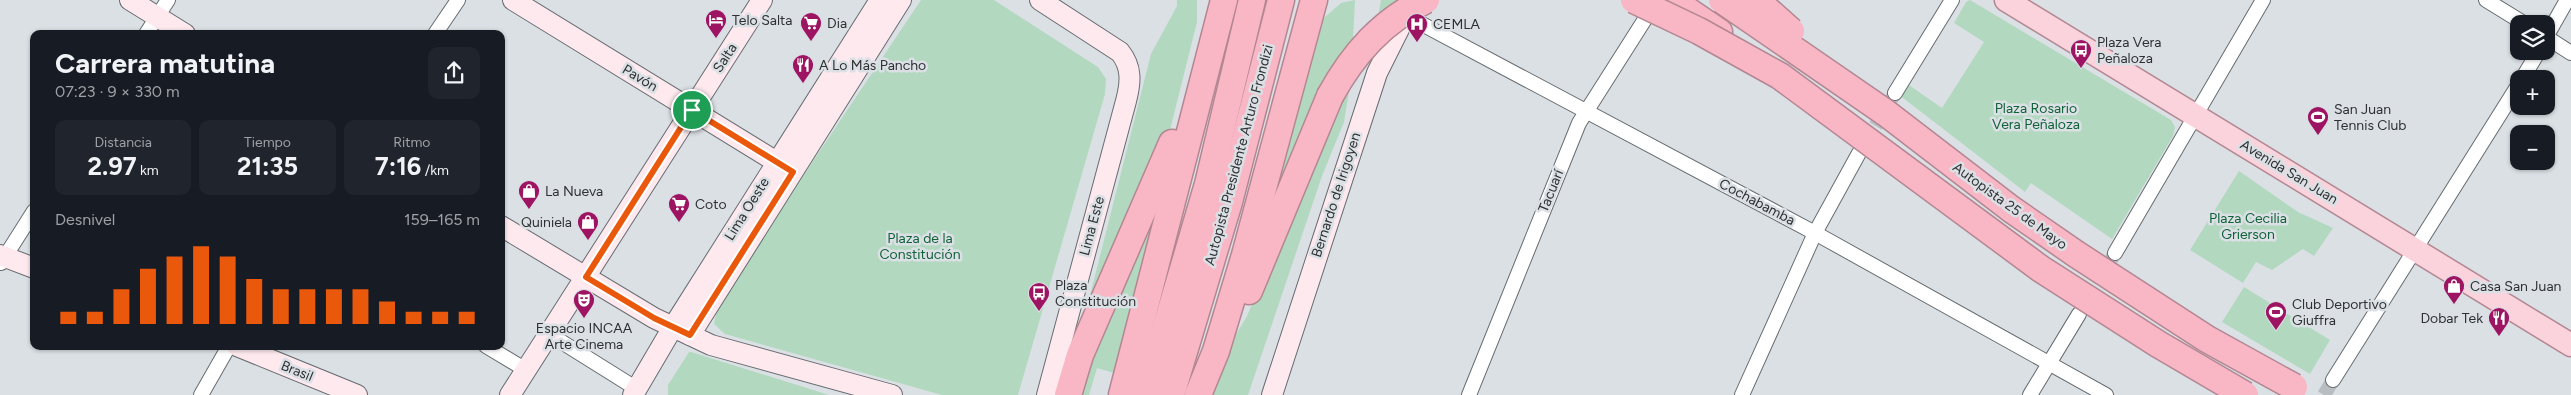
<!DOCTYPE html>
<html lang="es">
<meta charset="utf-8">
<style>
body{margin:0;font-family:Figtree,sans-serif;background:#20242c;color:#f1f3f6;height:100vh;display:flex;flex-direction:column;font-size:19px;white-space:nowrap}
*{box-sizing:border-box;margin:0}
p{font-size:16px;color:#9ea1a6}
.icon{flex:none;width:28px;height:28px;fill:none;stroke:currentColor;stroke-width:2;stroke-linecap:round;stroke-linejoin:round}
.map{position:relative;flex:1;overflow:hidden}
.side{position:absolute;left:30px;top:30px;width:475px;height:320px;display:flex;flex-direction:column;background:#171b24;border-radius:10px;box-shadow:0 1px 4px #0004}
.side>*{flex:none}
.buttons{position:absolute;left:2510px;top:15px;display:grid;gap:10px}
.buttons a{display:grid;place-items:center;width:45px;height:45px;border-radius:10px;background:#171b24;box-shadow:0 1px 4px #0004;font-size:25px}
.pin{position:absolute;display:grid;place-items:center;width:42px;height:42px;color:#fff;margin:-21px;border:2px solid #fff;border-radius:50%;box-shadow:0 1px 5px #0007}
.round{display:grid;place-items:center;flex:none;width:52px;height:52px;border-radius:10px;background:#20242c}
.headline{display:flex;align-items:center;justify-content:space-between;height:85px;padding:0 25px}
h1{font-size:28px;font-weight:700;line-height:38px}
.figures{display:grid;grid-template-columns:repeat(3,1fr);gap:8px;height:85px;padding:5px 25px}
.figures div{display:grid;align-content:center;border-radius:10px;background:#20242c;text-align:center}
.figures b{font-size:25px;font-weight:700}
.figures small{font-size:14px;font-weight:400}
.figures p{font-size:14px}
.chart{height:140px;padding:10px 25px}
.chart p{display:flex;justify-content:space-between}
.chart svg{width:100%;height:90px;margin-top:5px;stroke:#ea580c;stroke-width:6}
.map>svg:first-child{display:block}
</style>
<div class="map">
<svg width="2571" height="395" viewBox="0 0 2571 395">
<rect width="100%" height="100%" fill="#dbe0e5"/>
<g fill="#b2d9bf">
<polygon points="921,0 994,0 1098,67 1106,79 1105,94 1018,395 942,395 725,334 714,324 718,303"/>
<polygon points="1177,0 1197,0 1197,22 1165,150 1077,347 1151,54 1177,6"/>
<polygon points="1355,0 1351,79 1344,122 1322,176 1248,395 1208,395 1226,351 1247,316 1343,90 1252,273 1317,24 1341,3"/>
<polygon points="1381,0 1403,0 1370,63"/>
<polygon points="1970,0 2171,120 2175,127 2173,136 2112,239 2031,183 2025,192 1898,94 1906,83 1942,108 1984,42 1954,23 1966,2"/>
<polygon points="2239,171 2298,212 2333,228 2314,256 2303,249 2272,270 2256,262 2243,283 2190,250"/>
<polygon points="1157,207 1114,373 1097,368 1089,395 1070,395"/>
<polygon points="2244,287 2330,340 2310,374 2222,322"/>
<polygon points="689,352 691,352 829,395 668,395 668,385"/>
</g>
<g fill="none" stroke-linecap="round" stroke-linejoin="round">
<g stroke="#b8bdc1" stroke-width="14" stroke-dasharray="14 7" stroke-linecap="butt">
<polyline points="1865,144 1895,93"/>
<polyline points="2086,302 2115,253"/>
<polyline points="2324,395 2333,380"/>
</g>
<g stroke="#676c70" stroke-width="16">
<g id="street">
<polyline points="2486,0 2525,24"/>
<polyline points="1405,15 1815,233 2106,395"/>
<polyline points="146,34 168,0"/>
<polyline points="435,34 458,0"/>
<polyline points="2546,37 2567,0"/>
<polyline points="2546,37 2571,53"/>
<polyline points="2522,79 2539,51"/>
<polyline points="1895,93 1952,0"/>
<polyline points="2115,253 2263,0"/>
<polyline points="1,263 34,211"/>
<polyline points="549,334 637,389"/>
<polyline points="486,346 526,370"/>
<polyline points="2333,380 2519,84"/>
<polyline points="201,395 229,346"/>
<polyline points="1469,395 1579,123 1654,5"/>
<polyline points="1742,395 1815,233 1859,153"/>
<polyline points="2030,395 2079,314"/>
</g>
</g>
<g stroke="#676c70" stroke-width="22">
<g id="secondary">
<polyline points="130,0 185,34"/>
<polyline points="513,0 788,169"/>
<path d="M1040,0l80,52c12,15 11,30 6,49l-79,294"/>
<polyline points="501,226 654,318 711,345 892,395"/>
<polyline points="0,255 34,268"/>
<polyline points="690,335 901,0"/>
<polyline points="237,346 357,395"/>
<polyline points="510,395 762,0"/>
<polyline points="633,395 673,327 880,0"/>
<polyline points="1272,395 1377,73 1408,11"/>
</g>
</g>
<g stroke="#b28792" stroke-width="25">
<polyline id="primary" points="2006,0 2571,345"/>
</g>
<g stroke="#b28792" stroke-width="29">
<g id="highway">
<polyline points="1672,0 1719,32"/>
<polyline points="1249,291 1330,96"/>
<polyline points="1068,395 1080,355 1172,143"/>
<polyline points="1122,395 1224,0"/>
<polyline points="1146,395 1208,184 1252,0"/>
<polyline points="1171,395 1229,202 1281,0"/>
<polyline points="1198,395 1216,351 1245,255 1314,0"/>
</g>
</g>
<use href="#street" stroke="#fff" stroke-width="14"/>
<use href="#secondary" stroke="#fde9ee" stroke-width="20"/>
<use href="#primary" stroke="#fbd3dc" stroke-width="22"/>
<use href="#highway" stroke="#f9b6c5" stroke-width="26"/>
<g stroke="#b28792" stroke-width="29" stroke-linecap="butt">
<g id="highway-bridge">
<polyline points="1634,0 1699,31 1780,76 2041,269 2158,344 2245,395"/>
<polyline points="1722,0 1886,113 2011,209 2076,254 2207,339 2294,387"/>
<polyline points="1756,0 1791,31"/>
<path d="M1330,96c23,-42 52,-75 96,-96"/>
</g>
</g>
<use href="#highway-bridge" stroke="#f9b6c5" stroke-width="26"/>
</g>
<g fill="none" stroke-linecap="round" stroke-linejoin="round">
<g stroke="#fff" stroke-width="10">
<polygon id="route" points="692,110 793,172 690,335 654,318 586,277"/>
</g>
<use href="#route" stroke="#ea580c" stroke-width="6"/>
</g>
<defs>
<g id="hotel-pin" transform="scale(1.125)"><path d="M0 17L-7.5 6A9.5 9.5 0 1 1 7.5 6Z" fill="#9d1463" stroke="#dbe0e5"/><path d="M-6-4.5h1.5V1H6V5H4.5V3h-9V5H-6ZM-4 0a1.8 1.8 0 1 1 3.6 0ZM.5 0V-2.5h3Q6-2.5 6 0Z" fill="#fff"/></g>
<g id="supermarket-pin" transform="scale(1.125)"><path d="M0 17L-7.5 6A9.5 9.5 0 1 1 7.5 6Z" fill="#9d1463" stroke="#dbe0e5"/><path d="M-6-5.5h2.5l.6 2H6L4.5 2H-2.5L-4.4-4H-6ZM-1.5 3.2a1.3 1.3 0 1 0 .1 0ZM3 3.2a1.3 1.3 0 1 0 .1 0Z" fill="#fff"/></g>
<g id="hospital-pin" transform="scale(1.125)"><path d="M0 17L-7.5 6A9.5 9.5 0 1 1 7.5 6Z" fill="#9d1463" stroke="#dbe0e5"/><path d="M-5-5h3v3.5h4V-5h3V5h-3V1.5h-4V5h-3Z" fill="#fff"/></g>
<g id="bus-pin" transform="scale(1.125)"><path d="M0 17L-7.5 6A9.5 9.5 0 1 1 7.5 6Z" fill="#9d1463" stroke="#dbe0e5"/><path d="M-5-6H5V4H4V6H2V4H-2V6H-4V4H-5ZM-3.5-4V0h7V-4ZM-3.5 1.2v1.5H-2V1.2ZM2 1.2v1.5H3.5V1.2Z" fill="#fff"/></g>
<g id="restaurant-pin" transform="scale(1.125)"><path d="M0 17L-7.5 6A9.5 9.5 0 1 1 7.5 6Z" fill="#9d1463" stroke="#dbe0e5"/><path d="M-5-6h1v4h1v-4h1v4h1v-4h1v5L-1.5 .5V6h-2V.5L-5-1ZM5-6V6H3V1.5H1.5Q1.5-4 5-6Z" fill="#fff"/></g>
<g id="stadium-pin" transform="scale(1.125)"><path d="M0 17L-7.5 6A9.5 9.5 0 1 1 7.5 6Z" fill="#9d1463" stroke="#dbe0e5"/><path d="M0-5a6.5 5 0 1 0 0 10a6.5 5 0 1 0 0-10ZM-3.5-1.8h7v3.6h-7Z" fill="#fff"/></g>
<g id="shop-pin" transform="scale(1.125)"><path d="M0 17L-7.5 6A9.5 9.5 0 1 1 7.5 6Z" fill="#9d1463" stroke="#dbe0e5"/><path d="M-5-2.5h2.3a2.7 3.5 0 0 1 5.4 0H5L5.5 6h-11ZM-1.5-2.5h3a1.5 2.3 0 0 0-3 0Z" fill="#fff"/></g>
<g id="theatre-pin" transform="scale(1.125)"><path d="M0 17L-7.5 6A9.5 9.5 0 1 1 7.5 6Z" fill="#9d1463" stroke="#dbe0e5"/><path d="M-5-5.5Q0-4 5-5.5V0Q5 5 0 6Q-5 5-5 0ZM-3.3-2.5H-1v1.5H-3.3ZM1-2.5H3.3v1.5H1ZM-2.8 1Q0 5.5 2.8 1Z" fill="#fff"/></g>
</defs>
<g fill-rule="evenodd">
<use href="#hotel-pin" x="716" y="20"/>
<use href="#supermarket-pin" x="811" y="23"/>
<use href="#hospital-pin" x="1417" y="24"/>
<use href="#bus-pin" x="2081" y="50"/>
<use href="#restaurant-pin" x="803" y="65"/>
<use href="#stadium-pin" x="2318" y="117"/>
<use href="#shop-pin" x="529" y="191"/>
<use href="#supermarket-pin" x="679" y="204"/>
<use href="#shop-pin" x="588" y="222"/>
<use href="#shop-pin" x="2454" y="286"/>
<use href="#bus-pin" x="1039" y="293"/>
<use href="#theatre-pin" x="584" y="300"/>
<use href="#stadium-pin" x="2276" y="312"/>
<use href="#restaurant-pin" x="2499" y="318"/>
</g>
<g text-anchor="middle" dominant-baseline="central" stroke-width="5" stroke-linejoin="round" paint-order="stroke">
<g font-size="14" fill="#2e3032" stroke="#dbe0e5" text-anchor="start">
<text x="732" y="20">Telo Salta</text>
<text x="827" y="23">Dia</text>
<text x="1433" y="24">CEMLA</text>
<text x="2097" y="42">Plaza Vera<tspan x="2097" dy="16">Peñaloza</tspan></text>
<text x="819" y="65">A Lo Más Pancho</text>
<text x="2334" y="109">San Juan<tspan x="2334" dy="16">Tennis Club</tspan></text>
<text x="545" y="191">La Nueva</text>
<text x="695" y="204">Coto</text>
<text x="572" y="222" text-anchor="end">Quiniela</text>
<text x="1055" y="285">Plaza<tspan x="1055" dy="16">Constitución</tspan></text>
<text x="2470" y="286">Casa San Juan</text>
<text x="2292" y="304">Club Deportivo<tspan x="2292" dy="16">Giuffra</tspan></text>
<text x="2483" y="318" text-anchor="end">Dobar Tek</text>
<text x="584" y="328" text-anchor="middle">Espacio INCAA<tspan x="584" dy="16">Arte Cinema</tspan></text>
</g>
<g font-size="14" fill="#2e3032" stroke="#dbe0e5">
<text transform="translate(725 58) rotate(-57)">Salta</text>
<text transform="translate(640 78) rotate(31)">Pavón</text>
<text transform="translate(1239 155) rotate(-75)">Autopista Presidente Arturo Frondizi</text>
<text transform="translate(2289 172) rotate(31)">Avenida San Juan</text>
<text transform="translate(1551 191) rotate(-68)">Tacuarí</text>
<text transform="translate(1336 195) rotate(-72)">Bernardo de Irigoyen</text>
<text transform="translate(1757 202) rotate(28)">Cochabamba</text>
<text transform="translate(2010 206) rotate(36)">Autopista 25 de Mayo</text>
<text transform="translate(747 209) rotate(-58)">Lima Oeste</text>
<text transform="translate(1092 226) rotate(-75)">Lima Este</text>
<text transform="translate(297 371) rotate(22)">Brasil</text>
</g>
<g font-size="14" fill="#106239" stroke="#dbe0e5">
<text x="2036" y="108">Plaza Rosario<tspan x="2036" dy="16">Vera Peñaloza</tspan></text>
<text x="2248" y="218">Plaza Cecilia<tspan x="2248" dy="16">Grierson</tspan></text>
<text x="920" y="238">Plaza de la<tspan x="920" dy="16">Constitución</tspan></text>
</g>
</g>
</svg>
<div class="buttons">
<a><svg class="icon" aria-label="layers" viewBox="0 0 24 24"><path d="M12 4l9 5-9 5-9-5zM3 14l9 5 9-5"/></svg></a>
<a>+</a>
<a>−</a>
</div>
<div class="pin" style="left:692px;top:110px;background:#1e9e55"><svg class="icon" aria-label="arrive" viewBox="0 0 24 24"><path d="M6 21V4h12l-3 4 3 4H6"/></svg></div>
<section class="side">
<div class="headline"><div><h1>Carrera matutina</h1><p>07:23 · 9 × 330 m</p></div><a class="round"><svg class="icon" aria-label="share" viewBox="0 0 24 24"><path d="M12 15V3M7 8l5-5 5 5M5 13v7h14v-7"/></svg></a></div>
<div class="figures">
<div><p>Distancia</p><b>2.97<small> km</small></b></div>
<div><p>Tiempo</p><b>21:35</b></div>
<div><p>Ritmo</p><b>7:16<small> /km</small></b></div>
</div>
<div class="chart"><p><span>Desnivel</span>159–165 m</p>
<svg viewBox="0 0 160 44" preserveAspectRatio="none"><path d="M5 44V38M15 44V38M25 44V27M35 44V17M45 44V11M55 44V6M65 44V11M75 44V22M85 44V27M95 44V27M105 44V27M115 44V27M125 44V33M135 44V38M145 44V38M155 44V38"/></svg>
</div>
</section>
</div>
